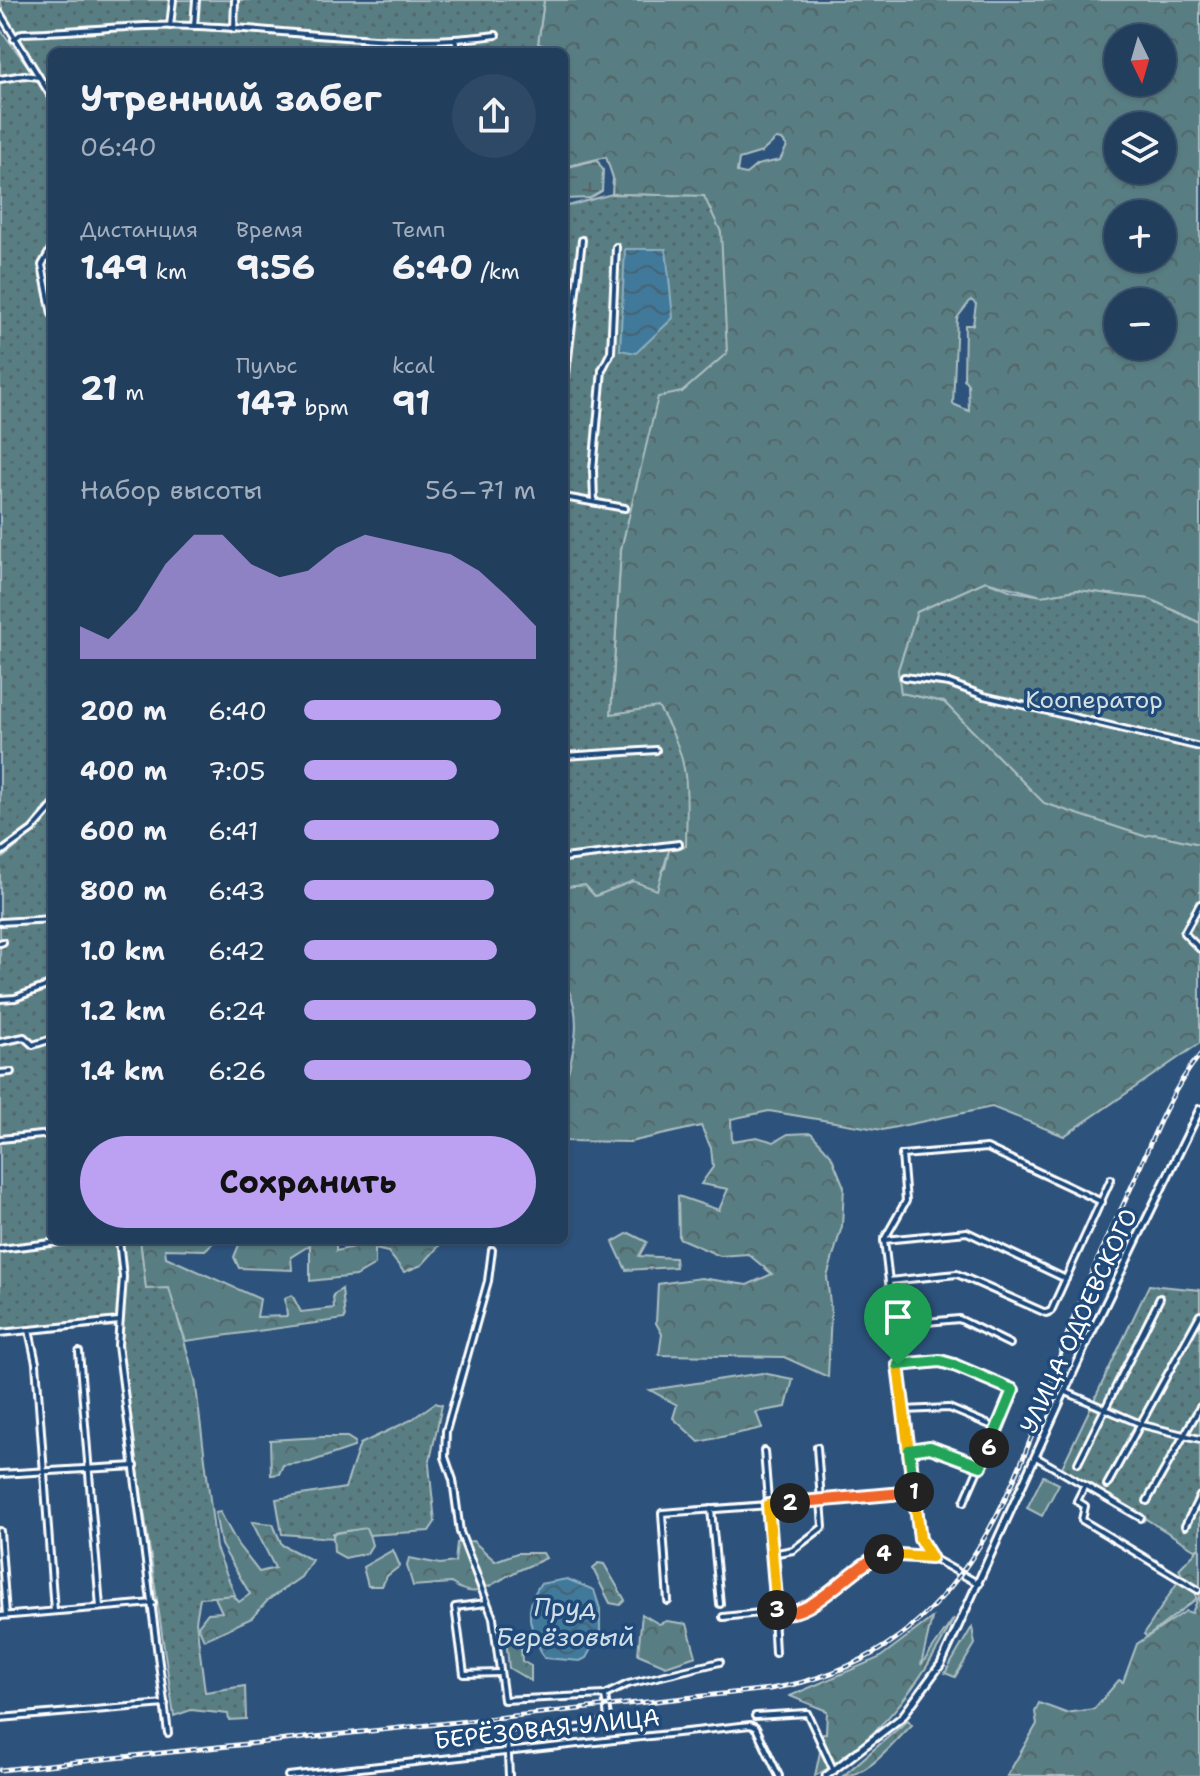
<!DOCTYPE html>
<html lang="ru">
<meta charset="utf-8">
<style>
body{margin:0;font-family:"Shantell Sans",sans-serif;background:#2e4966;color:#f1f3f6;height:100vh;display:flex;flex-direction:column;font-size:30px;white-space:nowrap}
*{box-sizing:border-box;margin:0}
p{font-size:26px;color:#a2aebc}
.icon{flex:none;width:44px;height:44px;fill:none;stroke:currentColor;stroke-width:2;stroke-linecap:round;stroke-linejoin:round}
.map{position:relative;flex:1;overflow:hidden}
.drawer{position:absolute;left:48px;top:48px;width:520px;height:1196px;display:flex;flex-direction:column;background:#223e5d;border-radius:12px;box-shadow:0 2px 6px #0004,0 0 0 2px #3f5772}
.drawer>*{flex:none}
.needle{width:52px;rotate:175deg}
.controls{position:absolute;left:1104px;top:24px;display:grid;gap:16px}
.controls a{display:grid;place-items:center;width:72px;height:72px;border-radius:50%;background:#223e5d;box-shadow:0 2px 6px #0004,0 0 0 2px #3f5772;font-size:40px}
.pin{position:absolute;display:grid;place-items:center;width:68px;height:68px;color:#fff;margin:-82px -34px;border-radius:50% 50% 50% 0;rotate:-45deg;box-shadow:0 0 8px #0007}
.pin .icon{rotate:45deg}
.km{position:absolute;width:40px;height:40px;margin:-20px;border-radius:50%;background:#222;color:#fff;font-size:22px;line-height:40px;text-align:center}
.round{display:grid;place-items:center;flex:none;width:84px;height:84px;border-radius:42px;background:#2e4966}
.overview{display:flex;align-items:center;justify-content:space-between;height:136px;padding:0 32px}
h1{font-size:36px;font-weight:700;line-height:60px}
.stats{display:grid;grid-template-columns:repeat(3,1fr);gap:12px;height:136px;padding:8px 32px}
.stats div{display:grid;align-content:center}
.stats b{font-size:34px;font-weight:700}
.stats small{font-size:22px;font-weight:400}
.stats p{font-size:22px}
.chart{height:224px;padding:16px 32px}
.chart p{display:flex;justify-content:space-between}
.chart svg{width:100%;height:144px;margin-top:8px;fill:#bca0f2;opacity:.7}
.primary-button{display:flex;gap:16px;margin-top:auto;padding:16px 32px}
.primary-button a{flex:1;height:92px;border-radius:48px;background:#bca0f2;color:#111;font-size:32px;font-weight:700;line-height:92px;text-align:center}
ul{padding:0 32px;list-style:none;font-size:26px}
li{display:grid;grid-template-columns:128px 96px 1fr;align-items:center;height:60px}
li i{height:20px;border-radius:10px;background:#bca0f2}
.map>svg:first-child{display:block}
</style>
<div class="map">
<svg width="1200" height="1776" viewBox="0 0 1200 1776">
<defs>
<pattern id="forest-crowns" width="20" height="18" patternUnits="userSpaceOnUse" patternTransform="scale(2)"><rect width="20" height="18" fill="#587e83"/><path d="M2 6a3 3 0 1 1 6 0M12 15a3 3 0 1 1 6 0" fill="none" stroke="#526568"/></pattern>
<pattern id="wetland-marsh" width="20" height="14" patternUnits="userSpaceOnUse" patternTransform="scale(2)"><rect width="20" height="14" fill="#587e83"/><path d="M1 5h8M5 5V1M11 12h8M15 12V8" fill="none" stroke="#526568"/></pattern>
<pattern id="garden-dots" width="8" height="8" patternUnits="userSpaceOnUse" patternTransform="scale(2)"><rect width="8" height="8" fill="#587e83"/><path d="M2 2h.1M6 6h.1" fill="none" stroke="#526568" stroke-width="1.8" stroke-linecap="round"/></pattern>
<pattern id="water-waves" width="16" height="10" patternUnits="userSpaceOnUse" patternTransform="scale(2)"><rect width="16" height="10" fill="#40799a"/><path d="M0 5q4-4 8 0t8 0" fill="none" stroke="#466273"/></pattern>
</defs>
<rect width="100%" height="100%" fill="#2d527c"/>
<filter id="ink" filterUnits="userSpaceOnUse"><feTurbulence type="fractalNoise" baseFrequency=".0125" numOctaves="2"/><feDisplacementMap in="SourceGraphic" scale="16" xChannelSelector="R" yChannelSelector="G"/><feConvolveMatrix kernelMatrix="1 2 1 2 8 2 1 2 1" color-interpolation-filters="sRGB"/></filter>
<g filter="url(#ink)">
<g fill="url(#forest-crowns)" stroke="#acbec1" stroke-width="2" fill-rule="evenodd">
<path d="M544,0h656v623l-51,-24 -72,-9 -35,6 -56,-15 -69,31 -19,58 3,23 43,9 100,101 100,33 11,-2 45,10v199l-136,93 -72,-29 -110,23 -113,-19 -38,8 1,22 25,-4 17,5 14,-8 23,-1 20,22 13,32 -2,39 -15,51 4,35 -3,65 -44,-20 -125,-2 3,-21 -6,-11 2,-39 43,-6 46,7 25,-11 -24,-20 -28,2 -41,-18 -1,-42 41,14 9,-21 -27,-5 12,-17 -2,-19 -10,-22 -71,16 -66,-1c0,-16 -3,-36 0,-51 7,-32 20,-67 5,-99l-5,3v-107l21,-2 10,11 70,-28 4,-18 -58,-135 10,-166 83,-353 -92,-2 1,-16 -7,-21 -42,10v-115l-26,-8zM1118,38h44v44h-44zM1118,126h44v44h-44zM776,139l6,1 5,6 -7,14 -23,5 -11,9 -9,-2 2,-13 23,-7zM1118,214h44v44h-44zM971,300l5,4 -3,21h-8l-1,54 4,5 1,27 -16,-7 4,-86zM1118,302h44v44h-44z"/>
<polygon points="629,1233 647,1242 639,1256 675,1258 676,1267 626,1270 613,1242"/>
<polygon points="140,1240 216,1240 205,1250 165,1249 166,1257 260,1299 257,1317 287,1316 285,1298 292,1295 301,1312 334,1308 333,1295 342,1289 345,1319 186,1341 176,1314 146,1290"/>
<polygon points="241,1240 336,1240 336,1251 354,1247 354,1240 439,1240 439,1246 422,1265 404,1272 388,1252 375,1249 375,1265 356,1276 310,1281 310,1245 291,1257 292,1270 239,1268 234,1257"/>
<polygon points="762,1373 793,1379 786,1407 756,1412 762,1428 699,1442 673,1418 677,1405 650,1390"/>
<polygon points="322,1437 347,1437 355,1442 354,1447 310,1462 283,1465 279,1474 271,1475 270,1440"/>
<polygon points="220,1512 238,1545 259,1572 275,1568 252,1522 273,1524 282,1545 312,1560 301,1577 268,1600 252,1618 204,1640 198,1626 208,1613 222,1612 212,1591 225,1586 239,1602 250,1594 221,1545 215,1513"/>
<polygon points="367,1527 372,1545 367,1553 345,1558 334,1552 333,1534"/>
<path d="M473,1541l22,20 22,-8h26l3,5c-14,7 -29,12 -42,20 -22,12 -30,21 -53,5l-38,3 -6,-20 2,-8 31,6 15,-2 2,-19z"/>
<polygon points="1200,1547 1200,1585 1195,1586 1184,1579 1179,1569"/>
<polygon points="393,1550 400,1566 387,1576 382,1586 368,1586 363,1567"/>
<polygon points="598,1563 604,1564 625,1600 620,1605 610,1603 593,1569"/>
<polygon points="1200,1594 1200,1776 1007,1776 1037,1724 1035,1712 1039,1703 1066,1713 1094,1709 1119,1680 1123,1682 1137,1644 1186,1611 1192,1613"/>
<polygon points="642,1614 659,1624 667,1621 687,1624 696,1656 666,1666 638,1654"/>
<path d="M932,1618l-11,47 33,-47c-33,66 -74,121 -139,158l5,-24 -7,-18 13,-1 1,-22 -37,-15 89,-38z"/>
<polygon points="972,1627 975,1644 955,1677 945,1673"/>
<polygon points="509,1628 521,1647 522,1661 531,1666 531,1681 509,1668 505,1629"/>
<path d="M908,1720l4,5c-18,17 -43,51 -69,51z"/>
</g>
<polygon fill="url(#wetland-marsh)" stroke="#acbec1" stroke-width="2" points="597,160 603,170 602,191 590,198 564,199 564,168"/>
<g fill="url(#garden-dots)" stroke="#acbec1" stroke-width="2">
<polygon points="0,0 544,0 538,44 559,49 558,52 52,52 52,93 6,23"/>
<polygon points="0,29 44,88 52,112 52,242 40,263 52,322 52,798 30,826 0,848"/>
<path d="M612,194l92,2 17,36 6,121 -45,39 -24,5 -37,152 -10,165 47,-7c33,52 29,79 28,139l-17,4 -12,40 -24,-9 -38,15 -10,-11 -21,2v-680z"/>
<polygon points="986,581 1012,591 1042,596 1077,590 1150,599 1200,623 1200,844 1155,834 1144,836 1044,803 944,702 901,693 898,670 917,612"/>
<polygon points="52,812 52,1240 140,1240 146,1289 169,1288 195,1379 216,1548 235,1595 200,1598 196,1621 205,1692 245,1686 246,1719 229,1720 228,1714 191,1710 174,1716 117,1326 0,1336 0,860 34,833"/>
<polygon points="1149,1285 1200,1290 1200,1547 1196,1550 1062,1467"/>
<polygon points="435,1403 442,1405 429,1465 435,1522 429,1531 369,1535 366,1528 333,1533 333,1538 282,1534 276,1499 345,1488 360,1444 411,1420"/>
<polygon points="1179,1580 1196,1591 1196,1599 1147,1637 1144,1634"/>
</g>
<polygon fill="#587e83" stroke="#acbec1" stroke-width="2" points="1043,1476 1059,1484 1042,1516 1027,1508"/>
<g fill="url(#water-waves)" stroke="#8cafc2" stroke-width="2">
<polygon points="625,249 666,249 673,318 636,353 620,350"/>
<path d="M567,1579l27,11 6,19v24l-14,25 -6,3 -36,-3c-12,-27 -23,-46 -4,-74z"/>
</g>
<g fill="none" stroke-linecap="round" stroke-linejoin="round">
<g stroke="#fff" stroke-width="10">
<g id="minor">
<polyline points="0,13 52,98"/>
<polyline points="170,26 173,0"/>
<polyline points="194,26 196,0"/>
<polyline points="234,29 235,0"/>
<path d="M14,39l8,-6c58,-1 118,-10 176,-7 99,4 200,23 298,9"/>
<polyline points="455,39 458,52"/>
<polyline points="0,79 24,75 39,77"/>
<polyline points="52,247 42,265 52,314"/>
<polyline points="564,392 582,240"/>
<polyline points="564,497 625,508"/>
<polyline points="594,502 593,470 602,370 611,352 616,247"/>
<polyline points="904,677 949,683 984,696 1200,747"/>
<polyline points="564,756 656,750"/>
<polyline points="0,853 32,830 52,807"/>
<polyline points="564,858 679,844"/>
<polyline points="1200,904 1184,933 1200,949"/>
<polyline points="0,922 52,919"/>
<polyline points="0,943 3,942"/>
<polyline points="0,999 15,998 52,984"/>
<polyline points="0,1042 24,1037 33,1045 52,1039"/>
<polyline points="0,1073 11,1072"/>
<polyline points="0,1139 52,1134"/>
<polyline points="119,1240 123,1277 118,1345 168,1733"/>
<polyline points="884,1240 967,1232 1066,1279"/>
<polyline points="0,1249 76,1240"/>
<polyline points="492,1250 488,1281 446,1431 445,1457 453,1480 460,1532 493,1618 504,1700 605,1695 608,1718 596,1726 507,1736 509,1776"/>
<polyline points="889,1281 957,1274 1046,1313 1051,1311 1111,1179"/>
<polyline points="894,1325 959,1319 1010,1344"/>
<polyline points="29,1330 36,1363 54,1611"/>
<polyline points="0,1333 119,1321"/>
<polyline points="79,1352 100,1607"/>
<polyline points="898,1365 947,1362 1013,1390 964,1502"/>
<polyline points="1066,1392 1143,1425 1200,1439"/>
<polyline points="904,1410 949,1408 997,1428"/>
<polyline points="909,1450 930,1447 981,1466"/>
<polyline points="764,1451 777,1612"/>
<polyline points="1036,1457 1141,1518"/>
<polyline points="1078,1463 1160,1298"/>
<polyline points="0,1474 135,1466"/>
<polyline points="1085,1485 1077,1501 1085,1506 1082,1520 1198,1590"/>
<polyline points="1107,1485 1200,1315"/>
<polyline points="1147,1501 1200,1407"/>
<polyline points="711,1509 720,1604"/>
<polyline points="1185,1526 1200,1496"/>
<polyline points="0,1531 6,1615"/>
<polyline points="772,1554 793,1550 823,1527 817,1447"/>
<polyline points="931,1557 979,1584"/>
<polyline points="668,1601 662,1513 914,1494"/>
<polyline points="486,1603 455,1607 464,1674 500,1673"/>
<polyline points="773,1614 775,1653"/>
<polyline points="0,1616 153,1603"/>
<polyline points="723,1617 805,1608 882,1554 931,1557 920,1539 884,1240 906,1201 902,1155 987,1148 1102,1202"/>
<polyline points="605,1695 628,1684 720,1662"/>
<polyline points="755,1716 807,1713 834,1771"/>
<polyline points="0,1718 165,1704"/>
<polyline points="288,1776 750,1725 756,1728 779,1776"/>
</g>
</g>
<g stroke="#fff" stroke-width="11">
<polyline id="tertiary" points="826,1776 902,1717 941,1664 1087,1342 1200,1109"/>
</g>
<use href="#minor" stroke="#1f4a7a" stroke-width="4"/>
<use href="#tertiary" stroke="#1f4a7a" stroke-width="5"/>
<g stroke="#fff" stroke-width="5">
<path id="rail" d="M0,1770l770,-81c188,-31 242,-188 295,-348 19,-56 46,-109 70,-162 18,-42 35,-88 65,-124"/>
</g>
<use href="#rail" stroke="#1f4a7a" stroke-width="2" stroke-dasharray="6" stroke-linecap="butt"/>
</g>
</g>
<g fill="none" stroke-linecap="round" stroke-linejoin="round" filter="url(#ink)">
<g stroke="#fff" stroke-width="16">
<polyline id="split-1" points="898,1365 914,1492"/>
</g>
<g stroke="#fff" stroke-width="16">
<polyline id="split-2" points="790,1503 914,1492"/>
</g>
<g stroke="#fff" stroke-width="16">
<polyline id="split-3" points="777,1610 768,1505 790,1503"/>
</g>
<g stroke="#fff" stroke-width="16">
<path id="split-4" d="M777,1610c30,16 76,-47 107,-56"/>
</g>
<g stroke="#fff" stroke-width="16">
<polyline id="split-5" points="884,1554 931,1557 920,1539 913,1482"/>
</g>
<g stroke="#fff" stroke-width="16">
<polyline id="split-6" points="913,1482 909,1450 930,1447 981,1466 989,1448"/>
</g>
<g stroke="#fff" stroke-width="16">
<polyline id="split-7" points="954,1365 1013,1390 989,1448"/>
</g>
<g stroke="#fff" stroke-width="16">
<polyline id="split-8" points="898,1365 940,1361 954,1365"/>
</g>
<use href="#split-1" stroke="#f5b400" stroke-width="10"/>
<use href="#split-2" stroke="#f0652b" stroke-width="10"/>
<use href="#split-3" stroke="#f5b400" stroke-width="10"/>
<use href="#split-4" stroke="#f0652b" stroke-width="10"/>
<use href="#split-5" stroke="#f5b400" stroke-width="10"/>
<use href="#split-6" stroke="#22a559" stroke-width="10"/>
<use href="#split-7" stroke="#22a559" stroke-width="10"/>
<use href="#split-8" stroke="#22a559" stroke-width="10"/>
</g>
<g text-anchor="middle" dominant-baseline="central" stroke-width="7" stroke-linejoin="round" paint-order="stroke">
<g font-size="24" fill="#d5dfe0" stroke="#1f4a7a">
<text x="1094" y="700">Кооператор</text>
</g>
<g font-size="24" fill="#fff" stroke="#1f4a7a">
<text transform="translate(1079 1321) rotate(-65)">УЛИЦА ОДОЕВСКОГО</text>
<text transform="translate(547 1729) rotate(-6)">БЕРЁЗОВАЯ УЛИЦА</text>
</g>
<g font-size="26" font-style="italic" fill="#cfdee6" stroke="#1f4a7a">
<text x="565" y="1606">Пруд<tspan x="565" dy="30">Берёзовый</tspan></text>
</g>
</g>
</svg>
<div class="controls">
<a><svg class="needle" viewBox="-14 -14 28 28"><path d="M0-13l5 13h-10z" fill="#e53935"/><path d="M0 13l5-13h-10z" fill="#a2aebc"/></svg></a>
<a><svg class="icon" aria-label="layers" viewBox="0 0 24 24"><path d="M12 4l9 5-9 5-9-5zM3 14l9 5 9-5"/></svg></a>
<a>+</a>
<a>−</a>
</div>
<div class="pin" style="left:898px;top:1365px;background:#1e9e55"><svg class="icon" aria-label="arrive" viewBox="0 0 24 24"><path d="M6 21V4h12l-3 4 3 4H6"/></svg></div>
<b class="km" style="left:914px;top:1492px">1</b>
<b class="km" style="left:790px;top:1503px">2</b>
<b class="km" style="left:777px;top:1610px">3</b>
<b class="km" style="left:884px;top:1554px">4</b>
<b class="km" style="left:989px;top:1448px">6</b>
<section class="drawer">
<div class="overview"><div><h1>Утренний забег</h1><p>06:40</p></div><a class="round"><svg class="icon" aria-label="share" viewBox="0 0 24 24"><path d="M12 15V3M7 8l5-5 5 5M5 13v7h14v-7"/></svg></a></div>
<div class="stats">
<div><p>Дистанция</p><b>1.49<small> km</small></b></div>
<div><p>Время</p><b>9:56</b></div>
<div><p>Темп</p><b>6:40<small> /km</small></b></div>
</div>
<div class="stats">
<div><b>21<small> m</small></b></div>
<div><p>Пульс</p><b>147<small> bpm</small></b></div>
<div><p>kcal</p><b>91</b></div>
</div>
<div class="chart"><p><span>Набор высоты</span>56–71 m</p>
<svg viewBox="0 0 160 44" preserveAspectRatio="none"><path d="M0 44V34L10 38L20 29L30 15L40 6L50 6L60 15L70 19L80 17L90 10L100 6L110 8L120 10L130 12L140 17L150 25L160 34V44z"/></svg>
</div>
<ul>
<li><b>200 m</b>6:40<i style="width:85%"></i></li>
<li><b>400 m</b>7:05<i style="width:66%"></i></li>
<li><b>600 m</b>6:41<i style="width:84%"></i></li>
<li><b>800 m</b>6:43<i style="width:82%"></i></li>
<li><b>1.0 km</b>6:42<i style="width:83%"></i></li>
<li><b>1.2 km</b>6:24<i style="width:100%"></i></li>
<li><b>1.4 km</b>6:26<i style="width:98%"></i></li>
</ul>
<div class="primary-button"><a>Сохранить</a></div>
</section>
</div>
